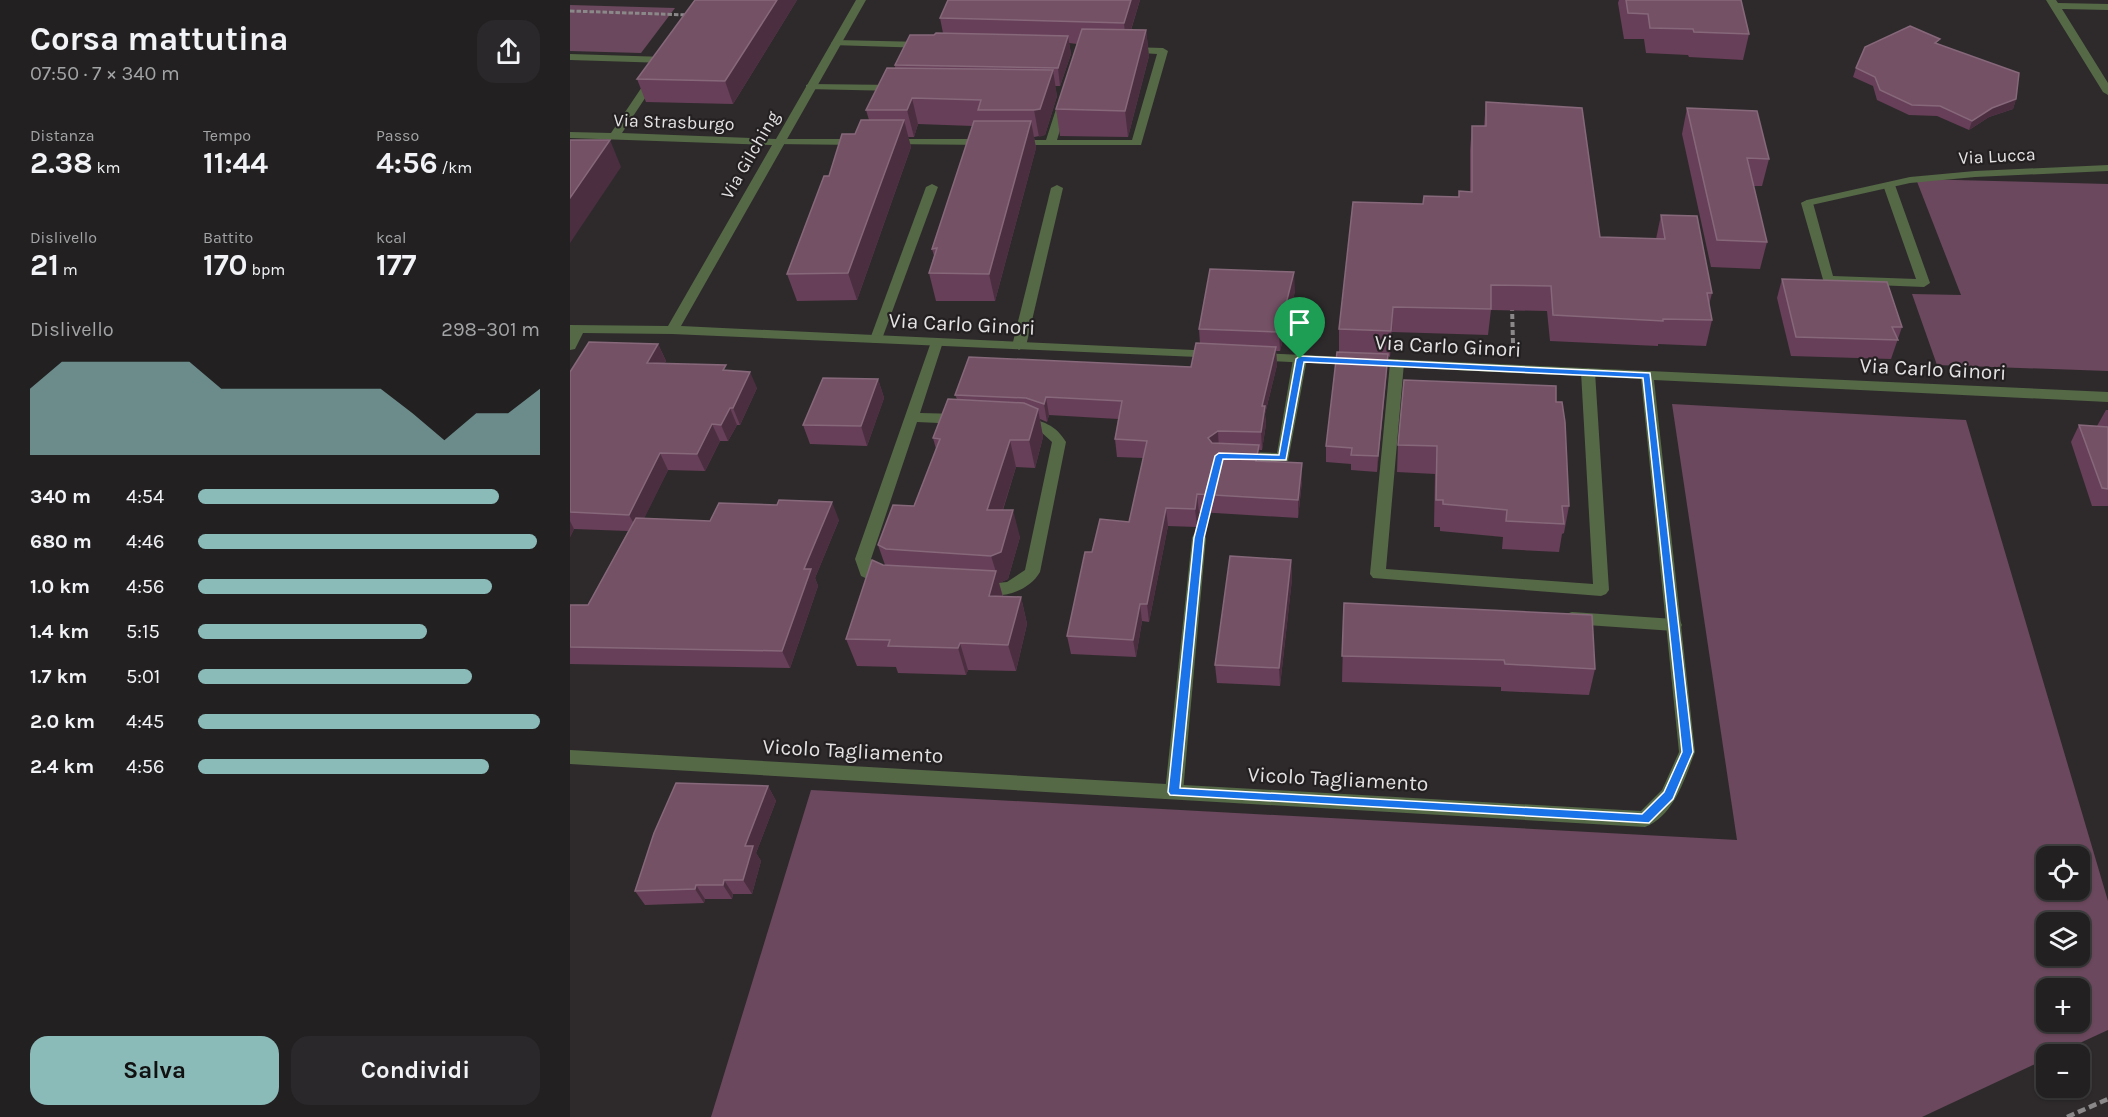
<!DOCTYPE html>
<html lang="it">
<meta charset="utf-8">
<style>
body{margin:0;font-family:Karla,sans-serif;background:#2a282a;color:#f1f3f6;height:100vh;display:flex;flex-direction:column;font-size:22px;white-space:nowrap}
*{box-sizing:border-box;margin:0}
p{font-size:20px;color:#a2a3a5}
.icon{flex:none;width:33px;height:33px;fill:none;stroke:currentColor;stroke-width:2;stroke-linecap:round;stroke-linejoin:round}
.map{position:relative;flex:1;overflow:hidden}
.details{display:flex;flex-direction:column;background:#222021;width:570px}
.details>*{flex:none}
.fabs{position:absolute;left:1466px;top:846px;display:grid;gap:12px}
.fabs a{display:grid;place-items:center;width:54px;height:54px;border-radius:12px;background:#222021;box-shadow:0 2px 4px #0004,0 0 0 2px #3f3e3f;font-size:30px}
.pin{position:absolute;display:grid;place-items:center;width:51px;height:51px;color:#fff;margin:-62px -26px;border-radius:50% 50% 50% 0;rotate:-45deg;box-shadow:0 0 6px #0007}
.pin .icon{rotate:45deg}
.round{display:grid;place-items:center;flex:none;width:63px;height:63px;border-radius:18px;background:#2a282a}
.overview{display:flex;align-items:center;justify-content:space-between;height:102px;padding:0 30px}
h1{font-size:33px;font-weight:700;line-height:45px}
.figures{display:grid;grid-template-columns:repeat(3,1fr);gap:9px;height:102px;padding:6px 30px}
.figures div{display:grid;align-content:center}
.figures b{font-size:30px;font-weight:700}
.figures small{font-size:16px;font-weight:400}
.figures p{font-size:16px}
.chart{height:168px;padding:12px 30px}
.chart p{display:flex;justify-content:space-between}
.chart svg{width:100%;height:108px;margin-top:6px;fill:#8bbbb9;opacity:.7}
.action{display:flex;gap:12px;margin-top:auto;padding:12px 30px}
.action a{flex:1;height:69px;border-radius:18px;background:#8bbbb9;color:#111;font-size:24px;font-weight:700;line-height:69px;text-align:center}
.action a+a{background:#2a282a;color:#f1f3f6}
ul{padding:0 30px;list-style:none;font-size:20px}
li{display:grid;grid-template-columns:96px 72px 1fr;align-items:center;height:45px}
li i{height:15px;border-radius:8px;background:#8bbbb9}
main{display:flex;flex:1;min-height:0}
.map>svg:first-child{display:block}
</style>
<main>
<section class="details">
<div class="overview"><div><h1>Corsa mattutina</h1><p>07:50 · 7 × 340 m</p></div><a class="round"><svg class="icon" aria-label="share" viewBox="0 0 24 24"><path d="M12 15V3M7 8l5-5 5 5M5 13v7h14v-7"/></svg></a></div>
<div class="figures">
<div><p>Distanza</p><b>2.38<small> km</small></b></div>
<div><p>Tempo</p><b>11:44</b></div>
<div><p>Passo</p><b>4:56<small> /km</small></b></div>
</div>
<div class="figures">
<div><p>Dislivello</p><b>21<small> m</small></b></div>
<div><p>Battito</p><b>170<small> bpm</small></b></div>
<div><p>kcal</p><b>177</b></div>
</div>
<div class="chart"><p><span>Dislivello</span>298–301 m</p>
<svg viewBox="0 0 160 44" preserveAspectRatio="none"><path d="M0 44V17L10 6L20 6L30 6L40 6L50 6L60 17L70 17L80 17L90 17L100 17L110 17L120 27L130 38L140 27L150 27L160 17V44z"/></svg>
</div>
<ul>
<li><b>340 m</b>4:54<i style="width:88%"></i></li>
<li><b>680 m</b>4:46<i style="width:99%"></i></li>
<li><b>1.0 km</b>4:56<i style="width:86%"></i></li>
<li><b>1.4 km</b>5:15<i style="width:67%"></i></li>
<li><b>1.7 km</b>5:01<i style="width:80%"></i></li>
<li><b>2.0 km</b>4:45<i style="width:100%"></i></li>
<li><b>2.4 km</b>4:56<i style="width:85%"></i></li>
</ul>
<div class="action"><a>Salva</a><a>Condividi</a></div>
</section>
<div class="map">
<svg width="1538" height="1117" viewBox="0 0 1538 1117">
<rect width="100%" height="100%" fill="#2e2a2c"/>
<g fill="#6b485d" fill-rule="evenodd">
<polygon points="0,5 105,8 71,53 0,51"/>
<polygon points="1346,179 1538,184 1538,371 1367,365 1342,294 1391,295"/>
<path d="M1102,404l294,16 142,481v129l-52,24h-10v5l-124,58h-1211l100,-327 926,50zM1476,856h33v34h-33zM1476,922h33v34h-33zM1509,988v34h-33v-34z"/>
</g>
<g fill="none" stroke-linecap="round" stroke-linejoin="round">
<polyline stroke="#8b8889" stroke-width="3" stroke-dasharray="4.5 2" stroke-linecap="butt" points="0,11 119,15"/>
<polyline stroke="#8b8889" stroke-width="4" stroke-dasharray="5 3" stroke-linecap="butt" points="942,306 943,343"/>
<polyline stroke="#8b8889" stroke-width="4.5" stroke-dasharray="8 4" stroke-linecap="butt" points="1497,1117 1538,1099"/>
<g fill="#556946" fill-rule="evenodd">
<polygon points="266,40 355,42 360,45 355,48 262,45 261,43"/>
<polygon points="559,47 593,48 598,51 571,145 440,145 440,141 444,140 476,140 489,100 494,97 499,100 487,140 562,140 587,54 555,52 555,48"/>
<polygon points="0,54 96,57 101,60 96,63 0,60"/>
<polygon points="240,84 327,85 332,88 327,91 236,89 236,85"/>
<polygon points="207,139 288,139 294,142 288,145 203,144 203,140"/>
<polygon points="321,139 417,139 423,142 417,145 317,144 317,140"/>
<polygon points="1319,182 1325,185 1360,283 1354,287 1254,283 1231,203 1237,200 1243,203 1263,276 1346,279 1313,185"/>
<polygon points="362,184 368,187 312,339 306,343 301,342 300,339 356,187"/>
<polygon points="487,185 493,188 456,346 449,350 442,346 481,188"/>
<polygon points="367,338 373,342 350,413 390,414 397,419 390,424 347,422 301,559 303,569 320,577 323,581 320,585 315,587 291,576 285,559 361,342"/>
<polygon points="730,355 737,359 718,461 665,460 663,457 670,452 707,453 723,359"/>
<polygon points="827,359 834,363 816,569 1023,584 1011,372 1018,368 1025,372 1039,590 1036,594 1031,596 803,578 800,574 820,363"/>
<path d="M453,418c19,2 33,7 43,24l-26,130c-12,21 -42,28 -64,21l-3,-4 3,-4 31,-3 18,-12 27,-128 -12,-11 -22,-5 -2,-3z"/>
<polygon points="629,533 634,534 636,538 613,792 610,797 604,799 598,797 595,792 622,538 624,534"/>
<polygon points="1002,612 1104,619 1110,621 1112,625 1110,629 1104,631 1002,624 996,622 994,618 996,614"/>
</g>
<g fill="#556946" fill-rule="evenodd">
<polygon points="286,0 296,0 111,326 645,351 650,352 652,355 650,358 102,334 13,333 5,349 0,350 0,325 98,326 202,145 0,138 0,132 41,133 80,75 84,74 89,77 52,133 206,139"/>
<polygon points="1476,0 1486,0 1488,3 1538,4 1538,10 1492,9 1538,83 1538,95 1533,92"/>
<polygon points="1538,165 1538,171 1405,177 1340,183 1237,206 1231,203 1237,200 1340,177 1405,171"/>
<path d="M687,353l851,39v10l-454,-22 41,372c-10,26 -21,64 -50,75l-1075,-63v-14l1071,61 21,-21 17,-38 -38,-373 -389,-19 -2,-3z"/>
</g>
</g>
<g fill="#673f58">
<polygon points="125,0 227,0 163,104 76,102 67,79"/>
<polygon points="570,0 561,30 576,30 579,56 558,137 490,136 486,109 507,44 499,43 501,54 490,86 485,86 487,96 475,135 464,137 466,148 425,301 366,301 359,273 364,256 362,249 403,126 348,124 344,137 338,137 341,147 287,300 227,301 217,274 259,176 285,134 299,120 296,110 325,68 325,65 364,35 373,33 370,18"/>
<polygon points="1049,0 1171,0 1179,34 1173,60 1119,57 1118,55 1076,53 1074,39 1054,39 1048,3"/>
<polygon points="1368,44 1446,99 1443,109 1419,117 1399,130 1367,116 1339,115 1307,100 1303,86 1283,77 1286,68"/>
<polygon points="916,102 1030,237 1086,239 1091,215 1142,293 1139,305 1142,320 1136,346 1088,344 1088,346 980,341 977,311 921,310 918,335 822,332 820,357 818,356 817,370 807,472 781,470 781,464 756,462 756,446 769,352 769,329 853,204 889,197 900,192 900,150 902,126 914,126"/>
<polygon points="1117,108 1199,159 1192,186 1183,186 1197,242 1190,269 1141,267 1112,134"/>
<polygon points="1212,279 1332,327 1321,359 1221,356 1207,298"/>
<polygon points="725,291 710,351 706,351 707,365 695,414 696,424 692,450 689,450 690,461 732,463 732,481 728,518 629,512 627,527 598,526 579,622 572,621 566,657 501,654 497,636 522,552 559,522 573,458 547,457 545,439 548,419 479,415 477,422 470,419 473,437 465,468 446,467 433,510 450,537 438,579 429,583 433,596 451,597 457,624 446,671 398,670 396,675 328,673 326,667 287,666 276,639 315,565 308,545 344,506 366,449 363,438 387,399 385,395 621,367 630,344 629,329"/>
<polygon points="88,344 96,361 94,364 158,371 187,388 170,425 167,425 158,441 150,441 135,471 98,470 74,518 140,521 269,520 245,578 248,586 220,668 0,664 0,605 18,605 58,531 4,529 0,537 0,372"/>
<polygon points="308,379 314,398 297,446 240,444 233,425"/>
<polygon points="986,402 999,506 994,533 992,534 989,552 932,549 933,537 870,531 870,527 864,527 865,474 827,472 828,445"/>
<polygon points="1536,410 1538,410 1538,506 1522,506 1501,442 1509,425 1527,426"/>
<polygon points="721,560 722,579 710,686 647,683 645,665"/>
<polygon points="774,603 1025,669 1019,695 931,691 931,687 772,682"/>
<polygon points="198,786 206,801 186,853 191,861 182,894 163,894 162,899 135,899 134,903 75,905 65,891"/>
</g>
<g fill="#4b2f40">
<polygon points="207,0 227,0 163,104 155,81"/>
<polygon points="561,0 570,0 556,45 554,23"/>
<polygon points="576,30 579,56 558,137 555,111"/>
<polygon points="498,36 501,54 490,86 488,68"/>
<polygon points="483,70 487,96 475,135 469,137 464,110"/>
<polygon points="342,98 348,124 344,137 337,110"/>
<polygon points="1446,99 1443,109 1419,117 1399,130 1402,121 1422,108"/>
<polygon points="334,120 341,147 287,300 278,273"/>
<polygon points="461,121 466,148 425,301 419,274"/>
<polygon points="40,140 51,167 0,243 0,198"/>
<polygon points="724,272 725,291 710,351 709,332"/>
<polygon points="823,307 822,332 820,357 821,331"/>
<polygon points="88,344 96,361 84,380 77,363"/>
<polygon points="706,347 707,365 695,414 696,424 692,450 691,432 692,406"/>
<polygon points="818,354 817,370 807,472 808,456"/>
<polygon points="180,372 187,388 170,425 163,408"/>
<polygon points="308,379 314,398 297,446 291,426"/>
<polygon points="476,397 479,415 477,422 474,404"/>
<polygon points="160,408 167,425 158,441 151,425"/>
<polygon points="468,409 473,437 465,468 459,440"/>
<polygon points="142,424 150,441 135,471 127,454"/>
<polygon points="648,431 649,449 640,456 638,438"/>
<polygon points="440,440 446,467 424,537 417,510"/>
<polygon points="689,445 690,462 686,461"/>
<polygon points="90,453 98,470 68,531 59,515"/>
<polygon points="732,463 732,481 728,518 728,500"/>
<polygon points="627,494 629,512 627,527 625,509"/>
<polygon points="262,502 269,520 245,578 248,586 220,668 212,651 234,569"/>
<polygon points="596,508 598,526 579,622 577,604"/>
<polygon points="443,510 450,537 438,579 429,583 433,598 419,596 426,572 421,556"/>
<polygon points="0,521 4,529 0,537"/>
<polygon points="721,560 722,579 710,686 709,668"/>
<polygon points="451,597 457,624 446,671 438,645"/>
<polygon points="570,604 572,621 566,657 563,640"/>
<polygon points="390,643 398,670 396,675 388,648"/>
<polygon points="198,786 206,801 186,853 191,861 182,894 173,880 175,846"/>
<polygon points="154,880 163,894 162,899 153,885"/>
<polygon points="126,885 135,899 134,903 125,889"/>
</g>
<g fill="#755166" stroke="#86687a" stroke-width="1.5">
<polygon points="125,0 207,0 155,81 67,79"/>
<polygon points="378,0 561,0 554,23 370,18"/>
<polygon points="1056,0 1171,0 1179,34 1124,32 1123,29 1080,28 1078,14 1058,13"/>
<polygon points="1340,26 1370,39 1365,43 1449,73 1446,99 1422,108 1402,121 1370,106 1342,105 1310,90 1305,77 1286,68 1295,47"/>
<polygon points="512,29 576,30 555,111 486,109"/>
<polygon points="366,33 498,36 488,68 325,65 340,35 364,35"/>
<polygon points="317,68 483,70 470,109 464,110 408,110 411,100 342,98 337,110 296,110"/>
<polygon points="916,102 1012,108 1030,237 1095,239 1091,215 1127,216 1142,293 1137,293 1142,320 1093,319 1093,321 983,315 981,286 921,285 921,309 823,307 821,331 769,329 783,202 853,204 854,196 889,197 889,191 902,192 902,126 916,126"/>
<polygon points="1117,108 1187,111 1199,159 1177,158 1197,242 1147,240"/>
<polygon points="291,120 334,120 278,273 217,274 254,176 259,176 272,134 285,134"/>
<polygon points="404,121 461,121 419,274 359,273 367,248 362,249"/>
<polygon points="0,140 40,140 0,198"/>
<polygon points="640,269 724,272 709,332 629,329"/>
<polygon points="1212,279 1317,282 1332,327 1322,327 1328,340 1226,337"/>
<polygon points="19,342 88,344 77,363 156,365 153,370 180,372 163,408 160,408 151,425 142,424 127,454 90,453 59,515 0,512 0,372"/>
<polygon points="626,343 706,347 692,406 695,406 691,432 648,431 638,438 642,443 689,445 686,461 732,463 728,500 627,494 625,509 596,508 577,604 570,604 563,640 497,636 515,552 522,552 530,519 559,522 577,441 545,439 552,401 476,397 474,404 456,398 385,395 399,357 621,367"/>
<polygon points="767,352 818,354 808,456 781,455 782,448 756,446"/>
<polygon points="253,378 308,379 291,426 233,425"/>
<polygon points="834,380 986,386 986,402 992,402 995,422 999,506 992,506 994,524 936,521 937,510 873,504 873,500 866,500 867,446 828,445"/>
<polygon points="378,399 454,403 468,409 459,440 440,440 417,510 443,510 431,552 421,556 316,549 308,545 323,505 344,506 370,439 363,438"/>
<polygon points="1509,425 1538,427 1538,489 1532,488"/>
<polygon points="209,500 262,502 234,569 241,569 212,651 0,647 0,605 18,605 66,518 140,521 149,503 207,505"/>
<polygon points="660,556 721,560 709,668 645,665"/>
<polygon points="302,560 313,565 426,571 419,596 451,597 438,645 390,643 388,648 318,646 320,640 276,639"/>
<polygon points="774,603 1022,615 1025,669 935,664 934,660 772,656"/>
<polygon points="106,783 198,786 175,846 183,846 173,880 154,880 153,885 126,885 125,889 65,891 84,833"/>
</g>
<path fill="#1a73e8" stroke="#fff" stroke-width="1.5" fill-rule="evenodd" d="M730,356l350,17 43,379 -20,47 -24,24 -479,-28 -2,-3 26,-254 21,-82 4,-3 60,2 17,-96zM734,362l339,16 39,374 -18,40 -22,22 -462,-26 24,-250 19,-79 63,1z"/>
<g text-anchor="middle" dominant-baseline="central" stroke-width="4.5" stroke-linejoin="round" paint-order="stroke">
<g font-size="18" fill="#e4e2e3" stroke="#242022">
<text transform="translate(104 122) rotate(2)">Via Strasburgo</text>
<text transform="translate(180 155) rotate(-60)">Via Gilching</text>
<text transform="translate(1427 156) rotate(-3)">Via Lucca</text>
</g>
<g font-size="21" fill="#e4e2e3" stroke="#242022">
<text transform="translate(392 324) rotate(3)">Via Carlo Ginori</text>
<text transform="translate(878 346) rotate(3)">Via Carlo Ginori</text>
<text transform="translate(1363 369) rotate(3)">Via Carlo Ginori</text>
<text transform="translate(283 751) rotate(3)">Vicolo Tagliamento</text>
<text transform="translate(768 779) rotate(3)">Vicolo Tagliamento</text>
</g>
</g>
</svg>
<div class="fabs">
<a><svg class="icon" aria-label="locate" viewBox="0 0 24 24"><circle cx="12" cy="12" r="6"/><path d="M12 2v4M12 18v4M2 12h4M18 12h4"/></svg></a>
<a><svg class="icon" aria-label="layers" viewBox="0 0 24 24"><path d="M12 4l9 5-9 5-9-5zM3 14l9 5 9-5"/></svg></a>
<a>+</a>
<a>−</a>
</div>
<div class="pin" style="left:730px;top:359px;background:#1e9e55"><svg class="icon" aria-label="arrive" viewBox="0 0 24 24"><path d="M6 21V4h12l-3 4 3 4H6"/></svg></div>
</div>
</main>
